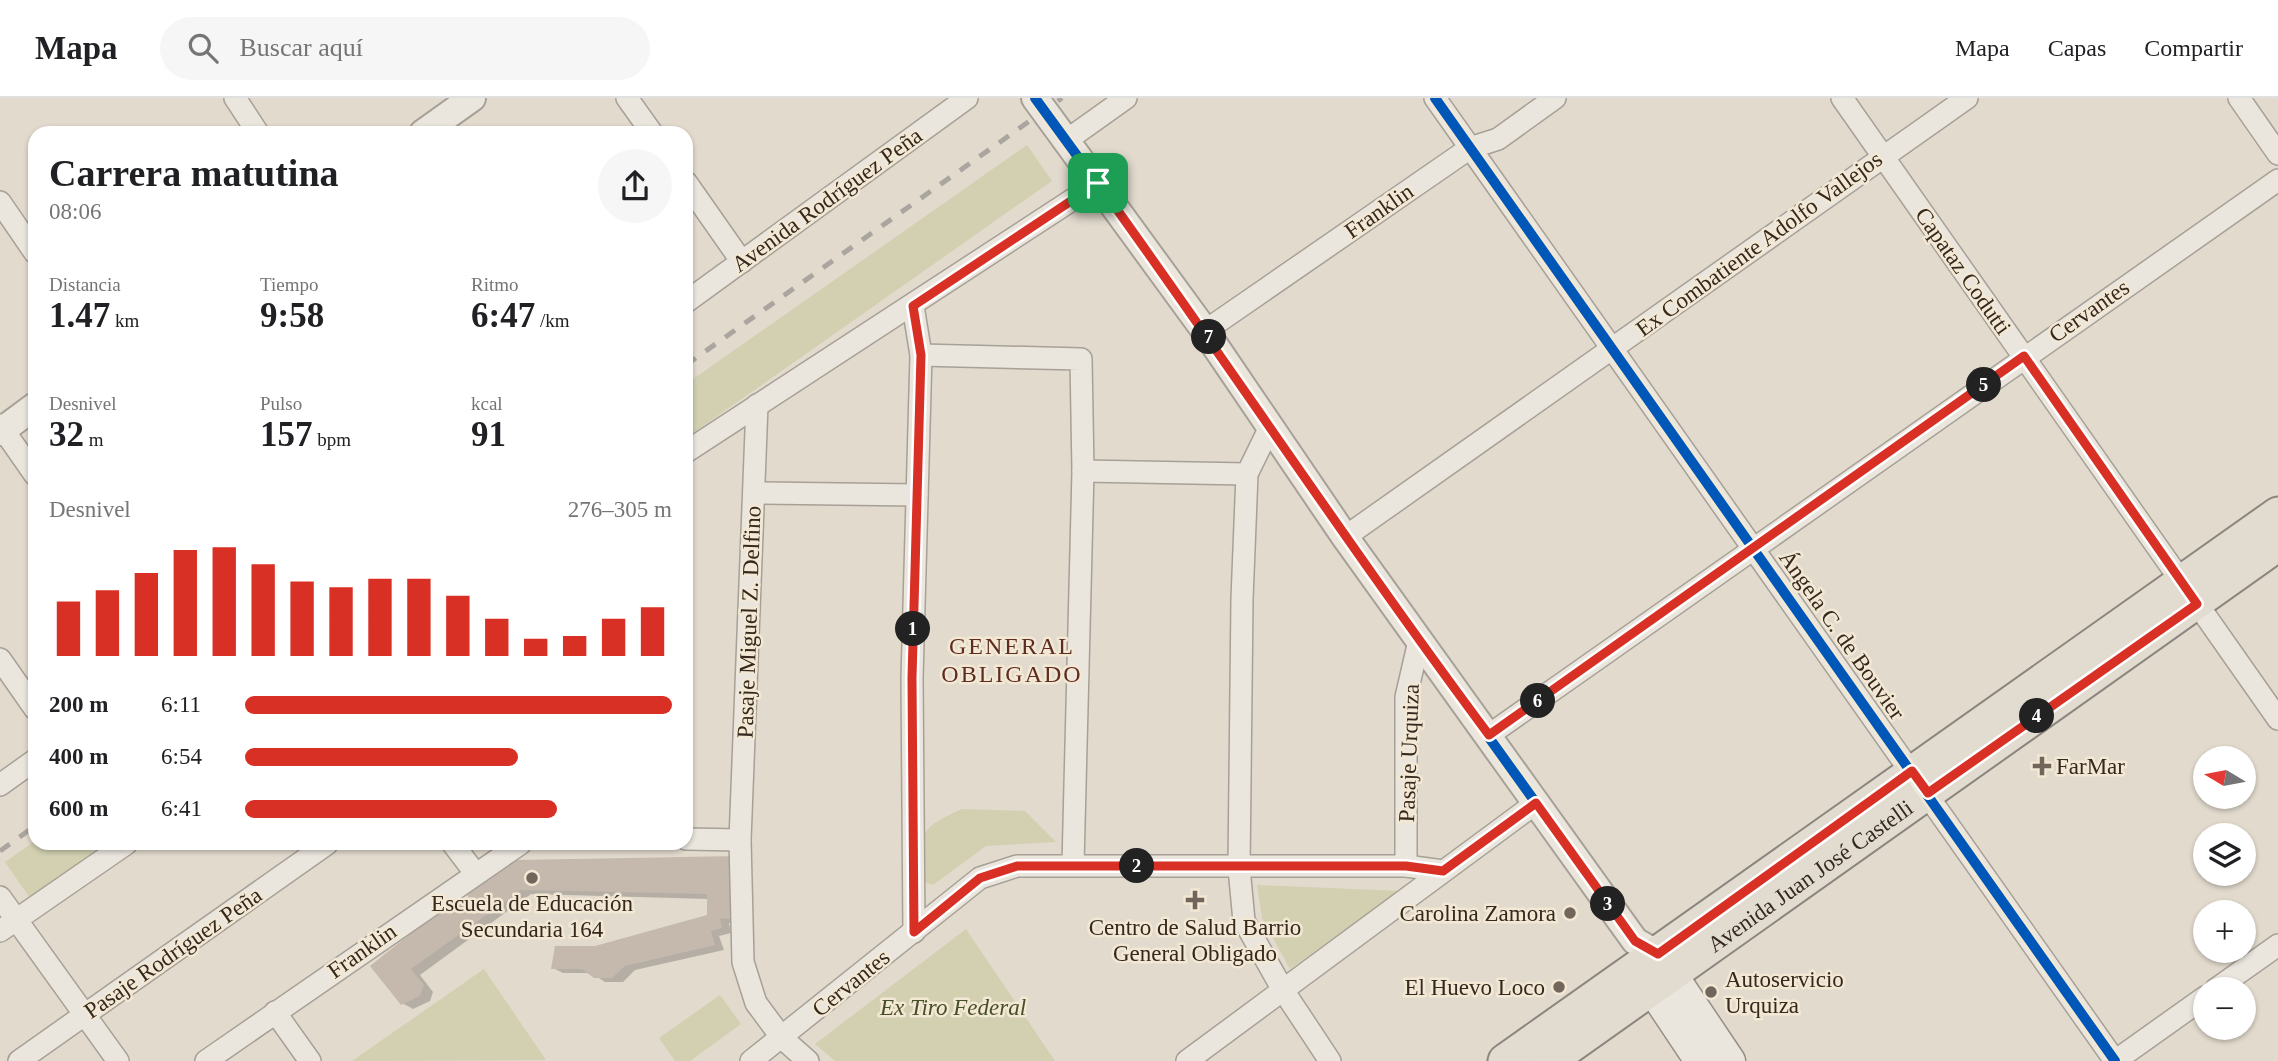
<!DOCTYPE html>
<html lang="es">
<meta charset="utf-8">
<style>
body{margin:0;font-family:"Times New Roman",serif;background:#f6f6f6;color:#202124;height:100vh;display:flex;flex-direction:column;font-size:26px;white-space:nowrap}
*{box-sizing:border-box;margin:0}
p{font-size:23px;color:#757577}
.icon{flex:none;width:38px;height:38px;fill:none;stroke:currentColor;stroke-width:2;stroke-linecap:round;stroke-linejoin:round}
.map{position:relative;flex:1;overflow:hidden}
.side{position:absolute;left:28px;top:28px;width:665px;height:724px;display:flex;flex-direction:column;background:#fff;border-radius:21px;box-shadow:0 2px 5px #0004}
.side>*{flex:none}
.needle{width:46px;rotate:280deg}
.buttons{position:absolute;left:2193px;top:648px;display:grid;gap:14px}
.buttons a{display:grid;place-items:center;width:63px;height:63px;border-radius:50%;background:#fff;box-shadow:0 2px 5px #0004;font-size:35px}
.pin{position:absolute;display:grid;place-items:center;width:60px;height:60px;color:#fff;margin:-30px;border-radius:14px;box-shadow:0 4px 10px #0006}
.km{position:absolute;width:35px;height:35px;margin:-18px;border-radius:50%;background:#222;color:#fff;font-size:19px;line-height:35px;text-align:center}
.round{display:grid;place-items:center;flex:none;width:74px;height:74px;border-radius:37px;background:#f6f6f6}
.headline{display:flex;align-items:center;justify-content:space-between;height:119px;padding:0 21px}
h1{font-size:38px;font-weight:800;line-height:52px}
.stats{display:grid;grid-template-columns:repeat(3,1fr);gap:10px;height:119px;padding:7px 21px}
.stats div{display:grid;align-content:center}
.stats b{font-size:35px;font-weight:800}
.stats small{font-size:19px;font-weight:400}
.stats p{font-size:19px}
.chart{height:196px;padding:14px 21px}
.chart p{display:flex;justify-content:space-between}
.chart svg{width:100%;height:126px;margin-top:7px;stroke:#d93025;stroke-width:6}
ul{padding:0 21px;list-style:none;font-size:23px}
li{display:grid;grid-template-columns:112px 84px 1fr;align-items:center;height:52px}
li i{height:18px;border-radius:9px;background:#d93025}
header{display:flex;align-items:center;gap:42px;box-sizing:border-box;height:98px;padding:0 35px;background:#fff;border-bottom:2px solid #e0e0e0}
header strong{font-size:33px}
nav{display:flex;gap:38px;margin-inline-start:auto;font-size:24px}
.search{width:490px;height:63px;background:#f6f6f6;display:flex;align-items:center;gap:18px;box-sizing:border-box;padding:0 24px;border-radius:38px;color:#757577;font-size:26px}
.map>svg:first-child{display:block}
</style>
<header>
<strong>Mapa</strong>
<div class="search"><svg class="icon" aria-label="search" viewBox="0 0 24 24"><circle cx="10" cy="10" r="6"/><path d="M15 15l6 6"/></svg>Buscar aquí</div>
<nav><a>Mapa</a><a>Capas</a><a>Compartir</a></nav>
</header>
<div class="map">
<svg width="2278" height="963" viewBox="0 0 2278 963">
<rect width="100%" height="100%" fill="#e2dacd"/>
<g fill="#d2d0b1">
<polygon points="1027,47 1052,83 686,340 686,286"/>
<path d="M962,711l63,2 31,31 -70,4 -53,39 -10,-3c-2,-49 -8,-52 39,-73z"/>
<polygon points="35,743 35,746 108,746 30,800 5,764"/>
<polygon points="1257,787 1401,793 1290,871 1262,820"/>
<polygon points="966,831 1055,963 835,963 815,946"/>
<polygon points="484,871 546,962 352,963"/>
<polygon points="720,897 741,926 690,963 675,963 659,940"/>
</g>
<polygon fill="#0003" points="737,760 747,827 729,825 731,835 719,838 724,852 635,872 623,884 605,884 591,875 563,875 553,870 596,850 709,819 709,801 531,796 420,877 433,894 430,903 413,911 402,905 373,868 455,803 464,808 466,814 475,809 469,795"/>
<polygon fill="#c5b9ae" points="738,758 738,822 720,820 722,830 711,833 715,847 625,868 612,880 594,880 582,871 551,871 555,848 595,848 707,817 707,796 521,792 411,871 424,887 420,898 401,907 370,868 454,801 460,816 473,808 466,794 516,762"/>
<g fill="none" stroke-linecap="round" stroke-linejoin="round">
<g stroke="#a7a096" stroke-width="24">
<g id="minor">
<polyline points="235,0 258,35"/>
<polyline points="627,0 652,35"/>
<polyline points="1435,0 2115,963"/>
<polyline points="1842,0 2278,621"/>
<polyline points="2239,0 2278,56"/>
<polyline points="1067,42 1126,0"/>
<polyline points="686,84 742,164"/>
<polyline points="0,104 35,155"/>
<polyline points="686,204 967,0"/>
<polyline points="913,208 921,257 912,580 914,834"/>
<polyline points="1205,233 1470,50 1498,41 1555,0"/>
<polyline points="921,257 1081,261 1083,373 1073,766"/>
<polyline points="757,307 740,742 743,864 756,905 782,940 808,963"/>
<polyline points="0,327 35,377"/>
<polyline points="1269,331 1247,376 1242,501 1239,770 1244,823 1283,892 1330,963"/>
<polyline points="686,354 1098,85"/>
<polyline points="1083,373 1247,376"/>
<polyline points="755,395 917,397"/>
<polyline points="1345,439 1967,0"/>
<polyline points="0,561 35,611"/>
<polyline points="1489,637 2278,82"/>
<polyline points="0,687 35,662"/>
<polyline points="686,741 740,742"/>
<polyline points="453,746 475,775"/>
<polyline points="1406,768 1406,599 1419,543"/>
<polyline points="0,799 118,963"/>
<polyline points="0,833 126,746"/>
<polyline points="2216,891 2278,847"/>
<polyline points="275,914 310,963"/>
<polyline points="19,963 327,746"/>
<polyline points="206,963 520,746"/>
<polyline points="751,963 980,780 1017,768 1406,768 1443,773"/>
<polyline points="1187,963 1536,705"/>
<polyline points="2115,963 2205,899"/>
</g>
</g>
<g stroke="#a7a096" stroke-width="30">
<g id="tertiary">
<polyline points="1035,0 1205,233 1345,439 1635,843 1658,856"/>
<polyline points="423,35 472,0"/>
<polyline points="0,334 35,308"/>
</g>
</g>
<g stroke="#978f86" stroke-width="33">
<g id="secondary">
<polyline points="1658,856 1730,963"/>
<polyline points="1638,870 1700,963"/>
</g>
</g>
<g stroke="#8c857d" stroke-width="37">
<g id="primary">
<polyline points="1505,963 2278,416"/>
<path id="s1" d="M1549,963l729,-517"/>
</g>
</g>
<use href="#minor" stroke="#eae6de" stroke-width="21"/>
<use href="#tertiary" stroke="#eae6de" stroke-width="26"/>
<use href="#secondary" stroke="#eae6de" stroke-width="30"/>
<use href="#primary" stroke="#e1dbd0" stroke-width="33"/>
<g stroke="#aaa59e" stroke-width="5" stroke-dasharray="12 12" stroke-linecap="butt">
<polyline points="686,267 1062,0"/>
<polyline points="0,753 35,728"/>
</g>
<g stroke="#f2e8d4" stroke-width="15">
<g id="cycleway">
<polyline points="1035,0 1205,233 1345,439 1635,843 1658,856"/>
<polyline points="1435,0 2115,963"/>
</g>
</g>
<use href="#cycleway" stroke="#0057b8" stroke-width="10"/>
</g>
<g fill="none" stroke-linecap="round" stroke-linejoin="round">
<g stroke="#fff" stroke-width="14">
<path id="route" d="M1098,85c132,183 256,371 391,552l535,-379 173,248 -269,189 -16,-22 -254,183 -23,-13 -99,-138 -93,68 -37,-5h-389l-37,12 -66,54 -2,-254 9,-323 -8,-49z"/>
</g>
<use href="#route" stroke="#d93025" stroke-width="9"/>
</g>
<g fill="#72665c" stroke="#f2e8d4" stroke-width="2.5">
<path d="M2038.5 657.5h7v7h7v7h-7v7h-7v-7h-7v-7h7z"/>
<circle cx="532" cy="780" r="7"/>
<path d="M1191.5 791.5h7v7h7v7h-7v7h-7v-7h-7v-7h7z"/>
<circle cx="1570" cy="815" r="7"/>
<circle cx="1559" cy="889" r="7"/>
<circle cx="1711" cy="894" r="7"/>
</g>
<g text-anchor="middle" dominant-baseline="central" stroke-width="5" stroke-linejoin="round" paint-order="stroke">
<g font-size="23" fill="#35281f" stroke="#f2e8d4">
<text transform="translate(827 102) rotate(-36)">Avenida Rodríguez Peña</text>
<text transform="translate(1379 113) rotate(-35)">Franklin</text>
<text transform="translate(1759 146) rotate(-36)">Ex Combatiente Adolfo Vallejos</text>
<text transform="translate(1963 173) rotate(55)">Capataz Codutti</text>
<text transform="translate(2089 213) rotate(-35)">Cervantes</text>
<text transform="translate(749 524) rotate(-88)">Pasaje Miguel Z. Delfino</text>
<text transform="translate(1842 537) rotate(55)">Ángela C. de Bouvier</text>
<text transform="translate(1409 655) rotate(-88)">Pasaje Urquiza</text>
<text stroke="none"><textPath href="#s1" startOffset="320">Avenida Juan José Castelli</textPath></text>
<text transform="translate(362 853) rotate(-35)">Franklin</text>
<text transform="translate(173 855) rotate(-35)">Pasaje Rodríguez Peña</text>
<text transform="translate(851 885) rotate(-39)">Cervantes</text>
</g>
<g font-size="23" fill="#35281f" stroke="#f2e8d4" text-anchor="start">
<text x="2056" y="668">FarMar</text>
<text x="532" y="805" text-anchor="middle">Escuela de Educación<tspan x="532" dy="26">Secundaria 164</tspan></text>
<text x="1556" y="815" text-anchor="end">Carolina Zamora</text>
<text x="1195" y="829" text-anchor="middle">Centro de Salud Barrio<tspan x="1195" dy="26">General Obligado</tspan></text>
<text x="1725" y="881">Autoservicio<tspan x="1725" dy="26">Urquiza</tspan></text>
<text x="1545" y="889" text-anchor="end">El Huevo Loco</text>
</g>
<g font-size="23" font-style="italic" fill="#474f28" stroke="#f2e8d4">
<text x="953" y="909">Ex Tiro Federal</text>
</g>
<g font-size="24" letter-spacing="2" fill="#5d2c22" stroke="#f2e8d4">
<text x="1012" y="548">GENERAL<tspan x="1012" dy="28">OBLIGADO</tspan></text>
</g>
</g>
</svg>
<div class="buttons">
<a><svg class="needle" viewBox="-14 -14 28 28"><path d="M0-13l5 13h-10z" fill="#e53935"/><path d="M0 13l5-13h-10z" fill="#757577"/></svg></a>
<a><svg class="icon" aria-label="layers" viewBox="0 0 24 24"><path d="M12 4l9 5-9 5-9-5zM3 14l9 5 9-5"/></svg></a>
<a>+</a>
<a>−</a>
</div>
<div class="pin" style="left:1098px;top:85px;background:#1e9e55"><svg class="icon" aria-label="arrive" viewBox="0 0 24 24"><path d="M6 21V4h12l-3 4 3 4H6"/></svg></div>
<b class="km" style="left:913px;top:531px">1</b>
<b class="km" style="left:1137px;top:768px">2</b>
<b class="km" style="left:1608px;top:806px">3</b>
<b class="km" style="left:2037px;top:618px">4</b>
<b class="km" style="left:1984px;top:287px">5</b>
<b class="km" style="left:1538px;top:603px">6</b>
<b class="km" style="left:1209px;top:239px">7</b>
<section class="side">
<div class="headline"><div><h1>Carrera matutina</h1><p>08:06</p></div><a class="round"><svg class="icon" aria-label="share" viewBox="0 0 24 24"><path d="M12 15V3M7 8l5-5 5 5M5 13v7h14v-7"/></svg></a></div>
<div class="stats">
<div><p>Distancia</p><b>1.47<small> km</small></b></div>
<div><p>Tiempo</p><b>9:58</b></div>
<div><p>Ritmo</p><b>6:47<small> /km</small></b></div>
</div>
<div class="stats">
<div><p>Desnivel</p><b>32<small> m</small></b></div>
<div><p>Pulso</p><b>157<small> bpm</small></b></div>
<div><p>kcal</p><b>91</b></div>
</div>
<div class="chart"><p><span>Desnivel</span>276–305 m</p>
<svg viewBox="0 0 160 44" preserveAspectRatio="none"><path d="M5 44V25M15 44V21M25 44V15M35 44V7M45 44V6M55 44V12M65 44V18M75 44V20M85 44V17M95 44V17M105 44V23M115 44V31M125 44V38M135 44V37M145 44V31M155 44V27"/></svg>
</div>
<ul>
<li><b>200 m</b>6:11<i style="width:100%"></i></li>
<li><b>400 m</b>6:54<i style="width:64%"></i></li>
<li><b>600 m</b>6:41<i style="width:73%"></i></li>
</ul>
</section>
</div>
